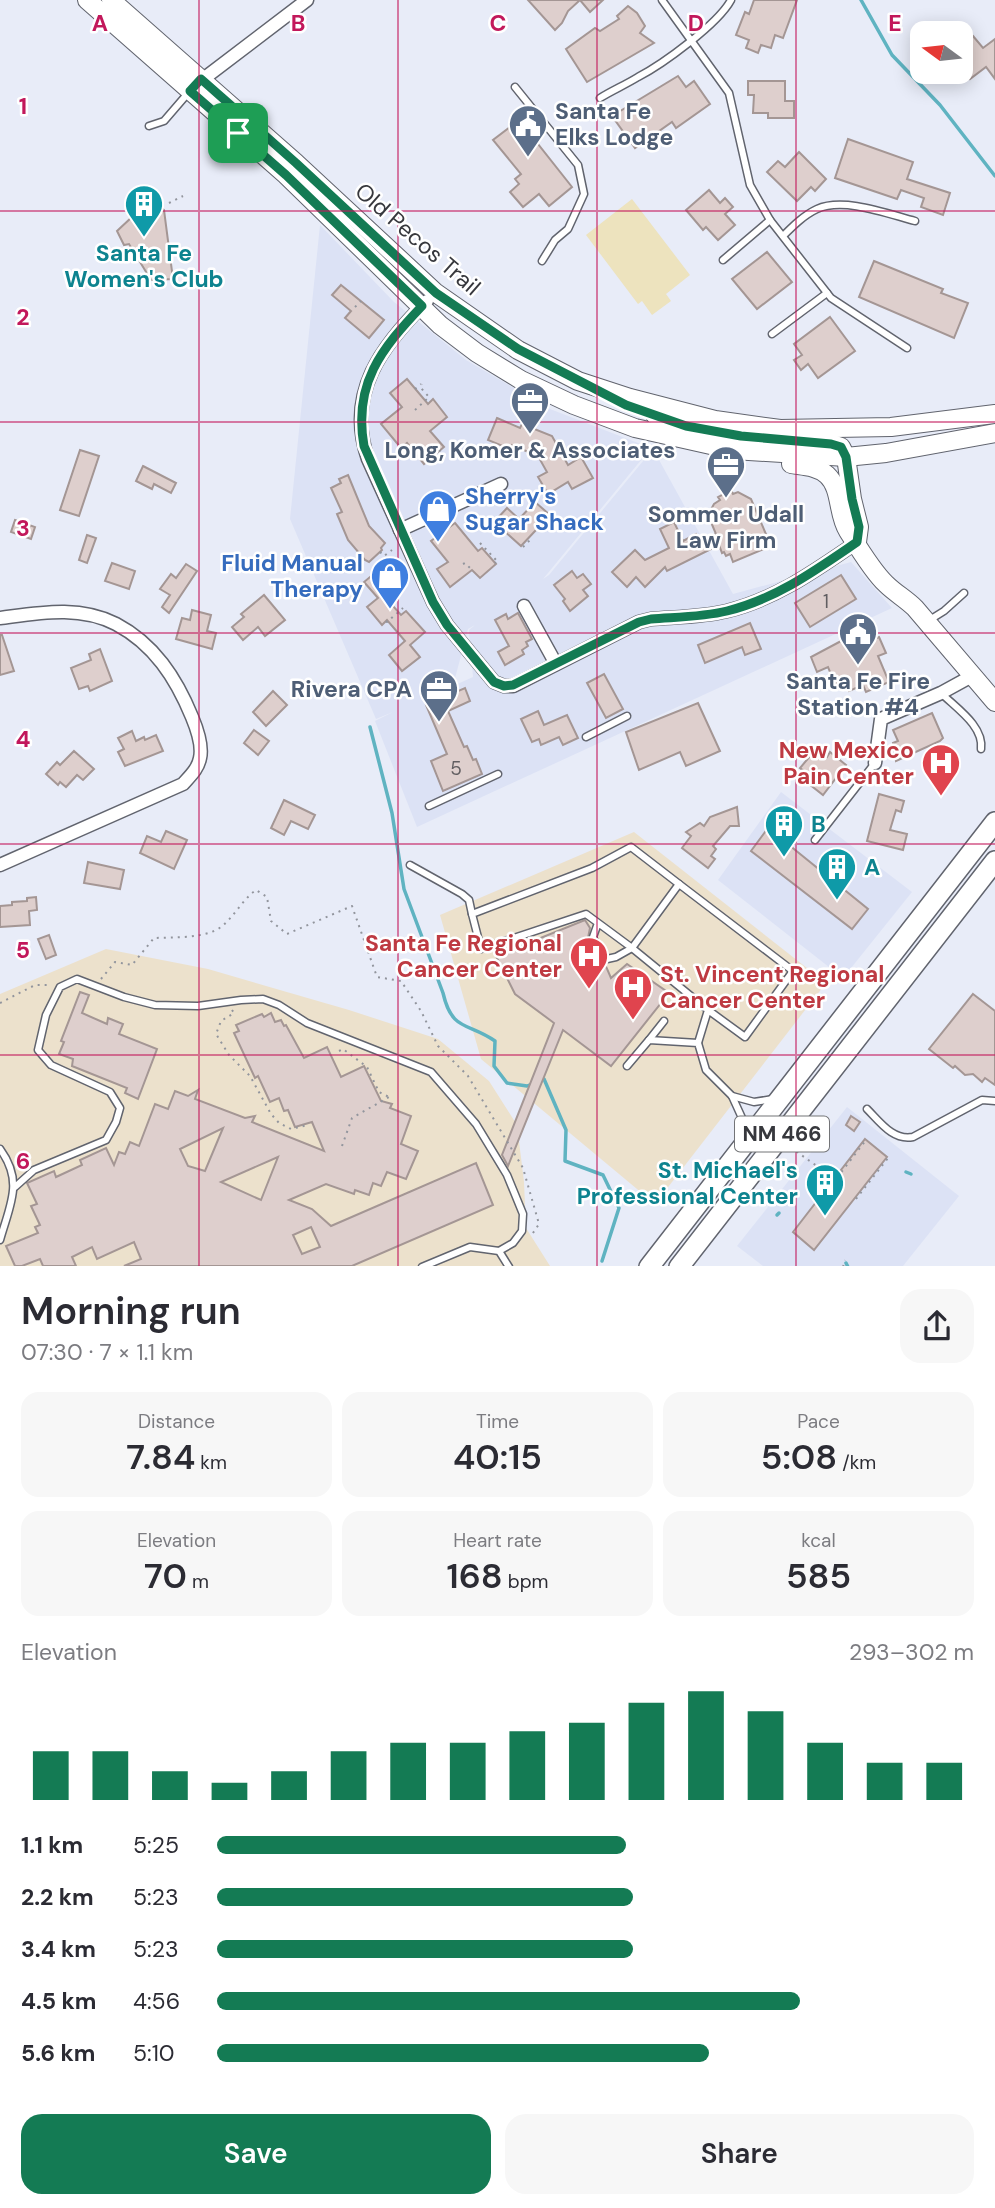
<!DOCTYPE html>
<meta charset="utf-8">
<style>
body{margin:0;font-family:"DM Sans",sans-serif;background:#f7f7f7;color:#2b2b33;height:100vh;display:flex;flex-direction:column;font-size:26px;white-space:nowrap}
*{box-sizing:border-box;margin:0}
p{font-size:23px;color:#7c7c81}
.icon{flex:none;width:38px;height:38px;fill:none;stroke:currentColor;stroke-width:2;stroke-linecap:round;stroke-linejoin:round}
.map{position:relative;height:1266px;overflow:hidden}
.panel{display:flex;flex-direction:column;background:#fff;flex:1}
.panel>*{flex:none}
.needle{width:46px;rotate:285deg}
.controls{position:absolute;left:910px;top:21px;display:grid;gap:14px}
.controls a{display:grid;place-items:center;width:63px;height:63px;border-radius:14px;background:#fff;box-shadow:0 4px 18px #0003;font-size:35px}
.pin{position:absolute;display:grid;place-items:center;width:60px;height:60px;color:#fff;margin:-30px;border-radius:14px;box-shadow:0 4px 10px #0006}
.round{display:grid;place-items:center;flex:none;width:74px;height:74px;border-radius:21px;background:#f7f7f7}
.headline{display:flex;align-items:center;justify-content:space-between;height:119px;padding:0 21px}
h1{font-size:38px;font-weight:600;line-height:52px}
.figures{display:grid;grid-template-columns:repeat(3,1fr);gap:10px;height:119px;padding:7px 21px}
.figures div{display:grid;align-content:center;border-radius:18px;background:#f7f7f7;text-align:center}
.figures b{font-size:35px;font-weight:600}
.figures small{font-size:19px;font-weight:400}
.figures p{font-size:19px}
.chart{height:196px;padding:14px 21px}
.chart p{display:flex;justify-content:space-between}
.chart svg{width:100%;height:126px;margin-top:7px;stroke:#147b54;stroke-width:6}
.button{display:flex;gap:14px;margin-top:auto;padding:14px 21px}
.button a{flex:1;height:80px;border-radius:21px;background:#147b54;color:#fff;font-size:28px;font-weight:600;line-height:80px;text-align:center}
.button a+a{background:#f7f7f7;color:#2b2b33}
ul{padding:0 21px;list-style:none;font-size:23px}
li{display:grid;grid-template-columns:112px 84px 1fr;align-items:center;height:52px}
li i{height:18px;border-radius:9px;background:#147b54}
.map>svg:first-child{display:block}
</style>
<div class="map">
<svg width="995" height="1267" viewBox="0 0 995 1267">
<rect width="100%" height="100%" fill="#e8ecf8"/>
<g fill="#dce2f5" fill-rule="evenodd">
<path d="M320,225l74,77 72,58 84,49 101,39 -108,131 6,-4 104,-126 80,145 118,-32 41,46 -475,219 -42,-106 18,-9 -17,7 -86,-200zM475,625l-6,5 4,47 -20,9 15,-57z"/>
<polygon points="781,792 912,892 843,978 718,880"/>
<polygon points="847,1107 959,1196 903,1266 763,1266 737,1246"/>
</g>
<g fill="#ece1cc">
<polygon points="634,832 826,983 655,1204 481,1059 440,915"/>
<polygon points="106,949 208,969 349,1010 438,1039 489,1081 517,1125 524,1182 526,1228 550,1266 0,1266 0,994"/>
</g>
<polygon fill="#ede3be" points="632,199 690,275 666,294 671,301 652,315 642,301 638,304 586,235"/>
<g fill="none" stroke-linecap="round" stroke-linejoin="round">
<g stroke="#5fb3c1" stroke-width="3.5">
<polyline points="861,0 892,55 940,105 995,176"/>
<path d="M370,727l22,86 12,76 39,104c9,39 25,29 52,48l-1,25 13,17 20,3 5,-2"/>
<polyline points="539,1081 544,1079 566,1130 565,1161 603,1175 619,1208 602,1261"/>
<polyline points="906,1172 911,1174"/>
<polyline points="777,1215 779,1213"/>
<polyline points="846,1263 848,1267"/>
</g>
</g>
<g fill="#decfcd" stroke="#a49694" stroke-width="2" fill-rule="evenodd">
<polygon points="528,0 603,0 590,12 580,0 568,11 562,23 555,30"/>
<polygon points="754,0 797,0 783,38 775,35 771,48 761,45 758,53 746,48 749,40 736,35 745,12 749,14"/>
<polygon points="628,6 637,13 645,26 640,33 654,43 587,82 566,49 595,28 600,31 619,19 617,16"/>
<polygon points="973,36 983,48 995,39 995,79 986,67 970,79 961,67 961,62 970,55 962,44"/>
<polygon points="678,76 686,87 694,81 710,104 676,128 672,122 635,148 612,116"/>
<polygon points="748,81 785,81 785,101 794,101 794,118 768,118 768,113 753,113 754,95 748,95"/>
<polygon points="510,127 521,141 530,134 572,187 549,206 539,194 523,207 510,192 519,184 515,179 521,174 493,140"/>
<polygon points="848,139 913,162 907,179 950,193 943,215 921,207 924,198 901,190 897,199 835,178"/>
<polygon points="799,152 826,179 815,191 811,187 797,201 767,172 778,161 785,167"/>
<polygon points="709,190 720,203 725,198 733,207 725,214 735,225 718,240 706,227 703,230 686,210"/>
<polygon points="142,192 164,210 173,279 151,280 129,244 124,245 117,231 133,216 128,208"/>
<polygon points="767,252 792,282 757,309 732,279"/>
<polygon points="874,261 943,289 941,293 968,303 954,338 859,297"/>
<polygon points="341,285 384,320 369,338 345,318 351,311 332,295"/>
<polygon points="830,317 855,351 818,378 808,364 801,370 794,360 802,355 794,344"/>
<polygon points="407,379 428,404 433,399 447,417 430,431 444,447 424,464 407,443 401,448 381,424 402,407 390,393"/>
<polygon points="497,418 520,428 522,424 552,436 568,465 581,457 593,478 572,489 568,482 548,494 538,477 547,472 538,456 512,445 510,449 488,440"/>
<polygon points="80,450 99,456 79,516 60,510"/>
<polygon points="143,466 176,483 171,493 154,484 152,489 136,481"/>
<polygon points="348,475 369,526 385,543 381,548 382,550 369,562 365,560 348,540 337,514 342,512 331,488 341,483 339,479"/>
<polygon points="731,490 733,494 738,492 751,499 771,546 733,562 730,554 726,556 724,552 722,553 719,545 667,571 665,567 645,587 636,577 627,587 612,572 635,550 645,560 669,548 660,529 674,522 683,541 696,534 700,542 716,534 708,515 714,504 720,500 718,497"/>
<polygon points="535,502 550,515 521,546 494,522 507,508 519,519"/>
<polygon points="15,520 35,527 31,539 11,532"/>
<polygon points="455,523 478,551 482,548 496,564 480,578 472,570 450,587 437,569 448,562 431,541"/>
<polygon points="87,535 96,538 87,563 79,560"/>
<polygon points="112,563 135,571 129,589 105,581"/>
<polygon points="186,564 197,571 169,613 162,607 170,595 160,589 171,574 176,578"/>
<polygon points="381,568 395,584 383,595 401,615 406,611 425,632 410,645 420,657 402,671 389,655 405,641 387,620 382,625 367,607 378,598 364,582"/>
<polygon points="572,571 577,578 583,574 591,584 583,590 588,596 570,611 563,601 565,599 554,585"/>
<polygon points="841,575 856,599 810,627 795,603"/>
<polygon points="264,595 285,620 265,636 258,627 243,640 232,627 244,617 241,614"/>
<polygon points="192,610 211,615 207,631 216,633 212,649 176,639 182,618 190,620"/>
<polygon points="518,613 532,639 526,642 528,646 522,650 524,654 505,665 498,652 509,646 495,620 506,614 508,619"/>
<polygon points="750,623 761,649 745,655 742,647 705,663 698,645"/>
<polygon points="0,635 2,635 14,671 0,675"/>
<polygon points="879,637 886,653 878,656 889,682 866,692 863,685 849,691 844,681 835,684 828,667 817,672 811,657 843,640 848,651"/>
<polygon points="100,649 112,681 90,691 88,686 79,689 71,668 91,660 89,654"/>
<polygon points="604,674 623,709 606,718 587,683"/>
<polygon points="465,688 470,701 448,711 464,747 467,746 473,760 476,759 482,774 443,791 431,761 447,754 426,705"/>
<polygon points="273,691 287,705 266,726 253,712"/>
<polygon points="698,703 720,751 686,766 680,752 639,770 626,732"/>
<polygon points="538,711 544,725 567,715 578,738 563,745 559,737 541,745 539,739 532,742 521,719"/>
<polygon points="932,713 943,738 940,741 896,761 893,743 898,741 893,730"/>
<polygon points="254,730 269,741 258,755 244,743"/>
<polygon points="132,731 136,741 144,737 145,740 156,735 163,751 125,766 118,752 124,749 118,738"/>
<polygon points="74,751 94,769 83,780 77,775 66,787 60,782 58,785 46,774 57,762 60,765"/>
<polygon points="816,752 819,754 820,752 827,757 830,752 846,765 823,795 804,780 808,774 800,768 811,755 813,757"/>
<polygon points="879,794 904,801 901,812 896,810 890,830 907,834 903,850 867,841"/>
<polygon points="284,800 315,815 308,829 291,821 284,835 271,828"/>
<polygon points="737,807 739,826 730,826 713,846 716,849 711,856 715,859 708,868 682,848 691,836 686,832 700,823 704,826 710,817"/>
<polygon points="768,828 868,909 852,929 751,851"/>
<polygon points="166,831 187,840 174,869 140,853 147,836 161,842"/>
<polygon points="88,862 124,870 120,889 84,883"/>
<polygon points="36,897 37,910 29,911 30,925 0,927 0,906 12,905 12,902 27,901 27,898"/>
<polygon points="585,920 590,928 588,938 595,956 605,964 611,978 627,964 669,993 611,1066 563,1030 508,1166 502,1155 554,1023 515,994 496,956"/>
<polygon points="49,935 56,955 46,959 38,939"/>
<polygon points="80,992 89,995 82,1013 107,1024 108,1018 123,1024 119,1034 157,1049 138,1099 125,1093 127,1088 72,1066 73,1059 59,1054 64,1042 61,1041"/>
<polygon points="973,994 995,1011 995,1085 985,1078 982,1082 973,1074 965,1075 955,1066 953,1068 929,1049"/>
<path d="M271,1013l4,9 6,-2 3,6 2,-1 18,33 23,-11 14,30 23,-11 17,35 11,3 -2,4 21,8 -10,28 17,7 -12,28 -19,-7 -6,14 -8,-3 -4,12 -14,-5 -1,4 -28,-10 -37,16 23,9 19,17 145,-63 17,42 -141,61h-228l17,-7 -7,-17 -37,17 -5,-12 -20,10 4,9h-33l-3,-7 -18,7h-7l-9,-20 32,-13 -3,-6 5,-2 -9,-19 6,-2 -10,-21 27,-12 2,6 26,-12 -2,-5 26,-12 8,17 5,-13 6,2 5,-12 9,4 16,-42 13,5 7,-18 13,5 10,-6 -3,9 50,19 10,-2 -3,6 72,29 -12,-29 -17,5 -7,-17 -4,1 -5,-13 -9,4 -12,-26 -3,2 -21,-45 5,-2 -3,-6 26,-11 2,3zM223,1128l-18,43 -17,-5 -8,-17zM278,1157l-17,43 -40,-18zM311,1227l9,20 -18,7 -9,-19z"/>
<polygon points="851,1116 860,1122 854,1131 846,1125"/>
<polygon points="865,1139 887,1157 814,1250 793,1232"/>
</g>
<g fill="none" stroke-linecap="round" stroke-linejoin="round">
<g stroke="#61646e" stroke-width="9">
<g id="lane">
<polyline points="662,0 729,93 750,185 770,220 831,298 907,348"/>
<polyline points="515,87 578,165 584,194 568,229 555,240 542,261"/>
<path d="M600,98c13,-8 25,-13 38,-21 25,-13 80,-53 93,-77"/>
<polyline points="149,126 164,121 189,92"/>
<path d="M783,236c10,-10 21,-21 34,-27 27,-12 71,5 98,12"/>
<polyline points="723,260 770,220"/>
<polyline points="772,334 827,293"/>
<polyline points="928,621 944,611 964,593"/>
<path d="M941,693c15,15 43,33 40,56"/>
<polyline points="586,737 627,716"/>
<polyline points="429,806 498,774"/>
<polyline points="815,840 875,763"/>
<polyline points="410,865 462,894 469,900 472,914"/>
<polyline points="598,923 593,937 600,954 607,959 616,957 632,948 586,914 481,949 472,914 592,868 631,847 679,884"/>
<polyline points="649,1040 664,1021"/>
<polyline points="698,1043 708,1010 745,1037 793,971 679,884 632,948 708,1010"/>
<polyline points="627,1066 649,1040 698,1043 706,1070 732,1096 754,1102 773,1099"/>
<polyline points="732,1096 742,1118 741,1141"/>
<path d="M867,1109c13,13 26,32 46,28l69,-37 13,1"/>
<path d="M0,1149c24,33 10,55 0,91"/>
<polyline points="15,1187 34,1170 106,1140 116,1122 120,1108 110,1092 51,1065 38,1050 46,1015 60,987 77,979 124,997 155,1005 198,1006 241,1000 263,999 279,1005 307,1023 431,1072 476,1124 507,1175 523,1214 522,1231 513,1243 499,1251"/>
<polyline points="422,1267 470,1247 499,1251 509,1267"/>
</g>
</g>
<g stroke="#61646e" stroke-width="15">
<g id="street">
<polyline points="198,83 307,0"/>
<path d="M427,301c-45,44 -82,92 -59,158l65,143 14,23 47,57 10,4h9l126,-64 12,-3c25,-2 52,-2 76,-8 49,-12 89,-41 130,-69"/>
<polyline points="400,530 501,484"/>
<polyline points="524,606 556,664"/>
<path d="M0,618c39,-5 79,-13 116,6 38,20 60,54 76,93 5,12 11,28 8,41 -2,11 -10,18 -17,26l-183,81"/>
<polyline points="875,763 881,719 941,693 972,676"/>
</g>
</g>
<g stroke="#61646e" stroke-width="20">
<g id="secondary">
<polyline points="87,0 286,175 440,325 477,353 521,380 574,405 635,428 733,450 846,457 886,453 995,433"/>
<polyline points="111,0 296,163 436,293 518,350 578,381 630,398 715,420 780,429 891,427 995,414"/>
<path d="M655,415c41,15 83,22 127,26 19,2 41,-1 59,6l5,10 6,42 7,28 -2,15"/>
<path d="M791,464c12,2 26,2 36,11 15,14 10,39 21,56 10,16 25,41 38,53 9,9 20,15 29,24l80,94"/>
</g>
</g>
<g stroke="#61646e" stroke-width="22">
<g id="primary">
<polyline points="649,1267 995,822"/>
<polyline points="679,1267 995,861"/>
</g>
</g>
<g stroke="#92959d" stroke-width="2" stroke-dasharray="2 5" stroke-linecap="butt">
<polyline points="169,203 183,196"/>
<polyline points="355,307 361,301"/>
<polyline points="415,389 421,384"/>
<polyline points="415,410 429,397 421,388 422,384"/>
<polyline points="435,457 441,449"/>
<polyline points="480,543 498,562 495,563"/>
<polyline points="523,547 530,540 529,538"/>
<polyline points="380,552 384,556 392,550"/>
<polyline points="463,564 465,563 472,570"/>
<polyline points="386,621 387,622 403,608"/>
<path d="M101,979l14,-17 17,3 22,-27c19,-1 50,1 67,-11 13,-10 21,-27 35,-37l11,7 4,24 16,13 65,-28 25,71 24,4 20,30 17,35 30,30 55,92 16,56 -8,12"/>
<polyline points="0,1003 35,985 51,985"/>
<polyline points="232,1010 234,1013 221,1021 216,1034 229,1055 250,1076 271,1114 279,1123 291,1129 308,1125"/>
<polyline points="339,1051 343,1049 367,1067 379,1092 389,1097"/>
<polyline points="794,1145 797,1152 824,1171"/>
<polyline points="342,1146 352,1118 389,1097"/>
<polyline points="833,1183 866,1140"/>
<polyline points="856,1199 888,1158"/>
<polyline points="843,1267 845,1260"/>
</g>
<use href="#lane" stroke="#fff" stroke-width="6"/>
<use href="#street" stroke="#fff" stroke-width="12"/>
<use href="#secondary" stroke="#fff" stroke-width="18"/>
<use href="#primary" stroke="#fff" stroke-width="19"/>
</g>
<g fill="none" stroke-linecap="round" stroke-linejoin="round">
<g stroke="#fff" stroke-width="14">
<path id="route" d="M201,79l95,84 140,130 82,56 108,56 60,21 55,10 90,8 10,3 5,10 6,42 7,28 -2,15c-41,28 -81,57 -130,69 -24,6 -51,6 -76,8l-12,3 -126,63 -9,1 -10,-4 -47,-57 -14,-23 -69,-156c-11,-62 17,-97 58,-140l-136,-131 -96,-84z"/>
</g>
<use href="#route" stroke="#147b54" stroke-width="9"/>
</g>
<path fill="none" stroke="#c2185b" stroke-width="2" stroke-opacity="0.55" d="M199,0v1267M398,0v1267M597,0v1267M796,0v1267M0,211h995M0,422h995M0,633h995M0,844h995M0,1055h995"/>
<defs>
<g id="civic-pin" transform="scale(2.0125)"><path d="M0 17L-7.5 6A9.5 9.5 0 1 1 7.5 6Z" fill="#5c6f8a" stroke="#fff"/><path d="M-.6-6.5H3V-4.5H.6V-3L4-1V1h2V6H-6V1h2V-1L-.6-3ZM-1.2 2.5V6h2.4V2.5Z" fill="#fff"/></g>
<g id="building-pin" transform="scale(2.0125)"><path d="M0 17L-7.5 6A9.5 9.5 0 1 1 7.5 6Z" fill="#0f9aa8" stroke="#fff"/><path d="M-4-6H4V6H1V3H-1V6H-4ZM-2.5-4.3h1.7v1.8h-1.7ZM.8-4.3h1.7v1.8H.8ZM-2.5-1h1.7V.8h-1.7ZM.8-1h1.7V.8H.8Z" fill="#fff"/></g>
<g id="office-pin" transform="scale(2.0125)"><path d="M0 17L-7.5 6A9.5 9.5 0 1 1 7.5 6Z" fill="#5c6f8a" stroke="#fff"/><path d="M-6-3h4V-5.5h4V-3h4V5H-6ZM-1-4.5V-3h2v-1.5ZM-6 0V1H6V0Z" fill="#fff"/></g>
<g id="shop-pin" transform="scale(2.0125)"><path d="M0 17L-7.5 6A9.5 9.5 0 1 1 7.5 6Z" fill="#3f7fe0" stroke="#fff"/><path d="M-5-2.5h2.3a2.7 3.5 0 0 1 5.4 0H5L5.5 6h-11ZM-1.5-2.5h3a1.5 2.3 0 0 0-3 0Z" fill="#fff"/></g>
<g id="hospital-pin" transform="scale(2.0125)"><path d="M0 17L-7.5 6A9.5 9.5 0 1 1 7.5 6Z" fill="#e0444e" stroke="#fff"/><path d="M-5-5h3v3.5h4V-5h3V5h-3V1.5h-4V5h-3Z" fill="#fff"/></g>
</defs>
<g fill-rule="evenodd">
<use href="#civic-pin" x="528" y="124"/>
<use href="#building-pin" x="144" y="204"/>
<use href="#office-pin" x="530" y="401"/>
<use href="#office-pin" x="726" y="465"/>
<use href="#shop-pin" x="438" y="509"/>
<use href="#shop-pin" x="390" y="576"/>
<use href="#civic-pin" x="858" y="632"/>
<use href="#office-pin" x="439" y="689"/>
<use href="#hospital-pin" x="941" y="763"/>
<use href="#building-pin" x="784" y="824"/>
<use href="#building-pin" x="837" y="867"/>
<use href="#hospital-pin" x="589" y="956"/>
<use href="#hospital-pin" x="633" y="987"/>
<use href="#building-pin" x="825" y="1183"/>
</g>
<g text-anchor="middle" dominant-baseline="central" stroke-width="5" stroke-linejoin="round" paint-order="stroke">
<g font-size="19" fill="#615e61">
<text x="826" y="601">1</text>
<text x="456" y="768">5</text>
</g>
<rect fill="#fff" stroke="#737477" stroke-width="2" x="735" y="1116.5" width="94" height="35" rx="5"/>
<g font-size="21" font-weight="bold" fill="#37383d">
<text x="782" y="1134">NM 466</text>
</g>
<g font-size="23" font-weight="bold" fill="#4e5e75" stroke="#fff">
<text x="555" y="111" text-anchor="start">Santa Fe<tspan x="555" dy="26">Elks Lodge</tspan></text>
<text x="530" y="450">Long, Komer &amp; Associates</text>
<text x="726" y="514">Sommer Udall<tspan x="726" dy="26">Law Firm</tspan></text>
<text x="858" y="681">Santa Fe Fire<tspan x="858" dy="26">Station #4</tspan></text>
<text x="412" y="689" text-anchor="end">Rivera CPA</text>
</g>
<g font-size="23" fill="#37383d" stroke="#fff">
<text transform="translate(418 239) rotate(41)">Old Pecos Trail</text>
</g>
<g font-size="23" font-weight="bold" fill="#0d838f" stroke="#fff" text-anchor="start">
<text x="144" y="253" text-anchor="middle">Santa Fe<tspan x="144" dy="26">Women's Club</tspan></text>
<text x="811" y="824">B</text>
<text x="864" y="867">A</text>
<text x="798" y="1170" text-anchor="end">St. Michael's<tspan x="798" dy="26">Professional Center</tspan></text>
</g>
<g font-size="23" font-weight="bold" fill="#366cbe" stroke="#fff" text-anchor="start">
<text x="465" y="496">Sherry's<tspan x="465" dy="26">Sugar Shack</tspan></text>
<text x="363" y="563" text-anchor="end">Fluid Manual<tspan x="363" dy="26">Therapy</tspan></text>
</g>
<g font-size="23" font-weight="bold" fill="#be3a42" stroke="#fff" text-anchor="end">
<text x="914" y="750">New Mexico<tspan x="914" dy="26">Pain Center</tspan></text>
<text x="562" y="943">Santa Fe Regional<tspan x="562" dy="26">Cancer Center</tspan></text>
<text x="660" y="974" text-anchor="start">St. Vincent Regional<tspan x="660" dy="26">Cancer Center</tspan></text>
</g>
</g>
<g font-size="23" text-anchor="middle" font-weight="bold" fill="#c2185b" stroke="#fff" stroke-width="5" stroke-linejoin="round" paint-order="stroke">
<text x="100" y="31">A</text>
<text x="298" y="31">B</text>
<text x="498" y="31">C</text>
<text x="696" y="31">D</text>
<text x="895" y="31">E</text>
<text x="23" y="114">1</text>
<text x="23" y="325">2</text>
<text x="23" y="536">3</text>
<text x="23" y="747">4</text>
<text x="23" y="958">5</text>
<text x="23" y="1169">6</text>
</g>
</svg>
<div class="controls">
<a><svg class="needle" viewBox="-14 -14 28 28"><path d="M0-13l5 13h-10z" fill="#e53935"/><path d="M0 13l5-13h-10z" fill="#7c7c81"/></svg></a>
</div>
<div class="pin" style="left:238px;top:133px;background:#1e9e55"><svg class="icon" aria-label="arrive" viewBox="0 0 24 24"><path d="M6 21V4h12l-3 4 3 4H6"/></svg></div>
</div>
<section class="panel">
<div class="headline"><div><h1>Morning run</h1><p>07:30 · 7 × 1.1 km</p></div><a class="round"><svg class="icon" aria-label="share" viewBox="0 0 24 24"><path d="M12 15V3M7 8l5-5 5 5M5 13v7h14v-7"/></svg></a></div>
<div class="figures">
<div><p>Distance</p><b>7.84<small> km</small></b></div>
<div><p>Time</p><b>40:15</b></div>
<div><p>Pace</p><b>5:08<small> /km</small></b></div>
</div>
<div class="figures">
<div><p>Elevation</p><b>70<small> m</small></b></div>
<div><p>Heart rate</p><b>168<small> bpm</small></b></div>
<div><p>kcal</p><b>585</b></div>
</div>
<div class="chart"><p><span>Elevation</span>293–302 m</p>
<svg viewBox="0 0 160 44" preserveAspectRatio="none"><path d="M5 44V27M15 44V27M25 44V34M35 44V38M45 44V34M55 44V27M65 44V24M75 44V24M85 44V20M95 44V17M105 44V10M115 44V6M125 44V13M135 44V24M145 44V31M155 44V31"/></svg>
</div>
<ul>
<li><b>1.1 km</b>5:25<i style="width:54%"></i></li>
<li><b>2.2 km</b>5:23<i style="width:55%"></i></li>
<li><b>3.4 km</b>5:23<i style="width:55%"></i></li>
<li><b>4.5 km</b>4:56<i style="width:77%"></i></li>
<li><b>5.6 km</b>5:10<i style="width:65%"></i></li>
</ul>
<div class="button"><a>Save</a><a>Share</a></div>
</section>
